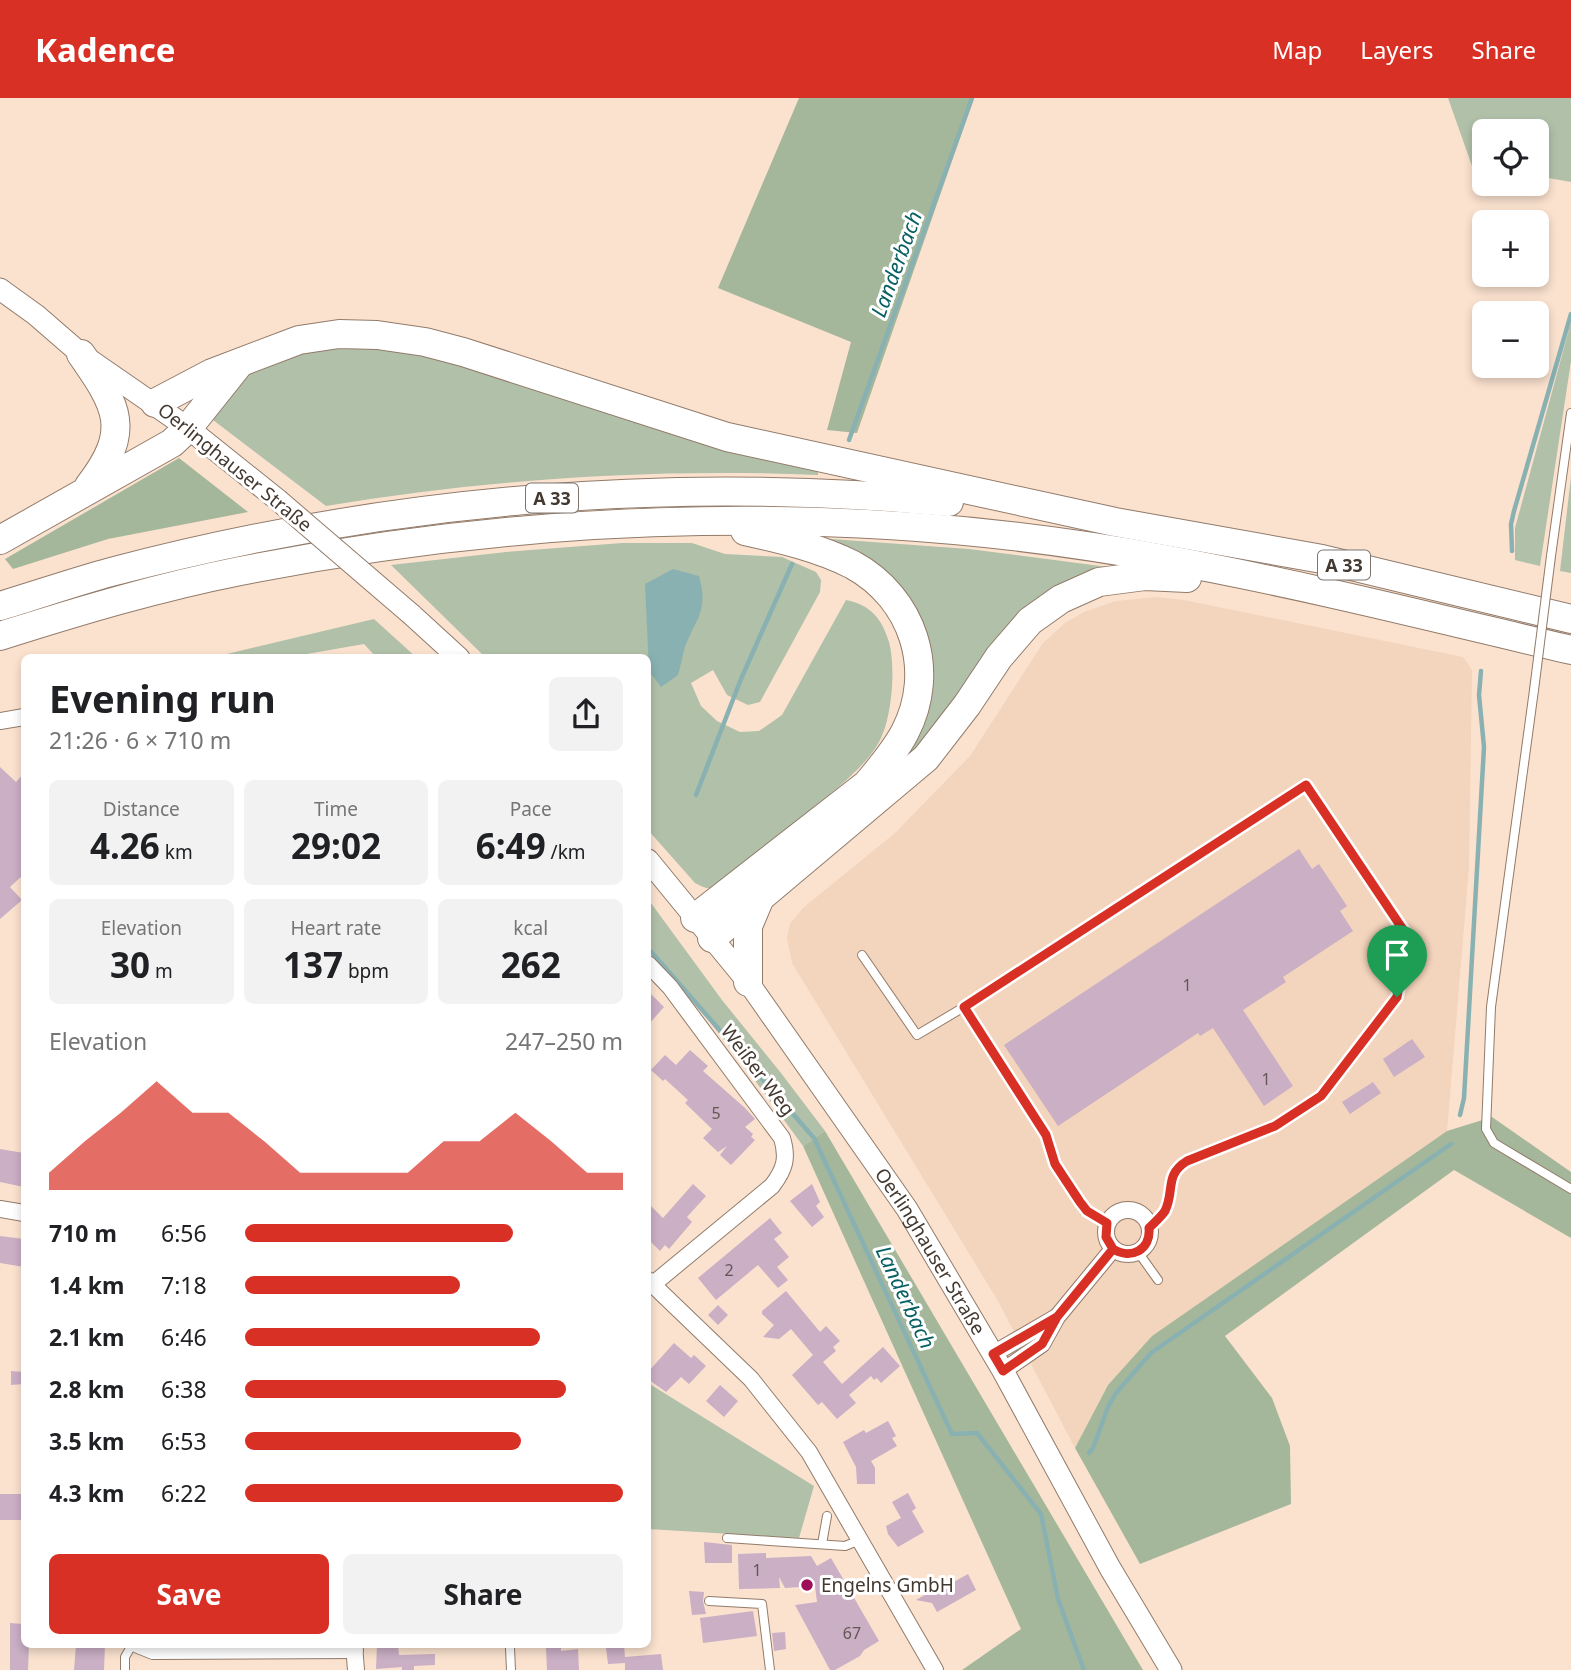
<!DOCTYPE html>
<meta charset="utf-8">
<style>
body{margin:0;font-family:"Noto Sans",sans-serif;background:#f2f2f2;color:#202124;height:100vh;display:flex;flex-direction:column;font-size:26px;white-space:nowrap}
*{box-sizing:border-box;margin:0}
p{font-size:23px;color:#757577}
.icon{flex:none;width:38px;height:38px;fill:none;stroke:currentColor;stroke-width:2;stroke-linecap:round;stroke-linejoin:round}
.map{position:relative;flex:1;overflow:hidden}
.drawer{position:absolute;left:21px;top:556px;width:630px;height:994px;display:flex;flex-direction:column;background:#fff;border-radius:10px;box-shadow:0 4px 10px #0003}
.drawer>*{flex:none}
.controls{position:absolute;left:1472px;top:21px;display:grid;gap:14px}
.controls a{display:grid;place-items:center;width:77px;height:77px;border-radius:10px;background:#fff;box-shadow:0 4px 10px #0003;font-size:35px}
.pin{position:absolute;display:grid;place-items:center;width:60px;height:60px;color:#fff;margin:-72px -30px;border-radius:50% 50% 50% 0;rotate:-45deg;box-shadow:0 0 7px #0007}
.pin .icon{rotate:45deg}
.round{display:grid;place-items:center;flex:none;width:74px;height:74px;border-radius:10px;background:#f2f2f2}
.summary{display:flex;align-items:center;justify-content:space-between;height:119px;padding:0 28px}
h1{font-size:38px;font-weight:700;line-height:52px}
.stats{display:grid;grid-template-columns:repeat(3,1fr);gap:10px;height:119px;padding:7px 28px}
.stats div{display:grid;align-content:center;border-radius:10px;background:#f2f2f2;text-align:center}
.stats b{font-size:35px;font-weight:700}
.stats small{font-size:19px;font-weight:400}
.stats p{font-size:19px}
.chart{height:196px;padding:14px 28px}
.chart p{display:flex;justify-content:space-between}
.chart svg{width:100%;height:126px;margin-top:7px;fill:#d93025;opacity:.7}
.button{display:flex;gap:14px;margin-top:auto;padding:14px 28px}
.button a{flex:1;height:80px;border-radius:10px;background:#d93025;color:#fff;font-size:28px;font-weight:700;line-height:80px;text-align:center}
.button a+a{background:#f2f2f2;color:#202124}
ul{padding:0 28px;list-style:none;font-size:23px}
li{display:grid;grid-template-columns:112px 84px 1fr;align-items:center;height:52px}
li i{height:18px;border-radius:9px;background:#d93025}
header{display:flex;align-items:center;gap:42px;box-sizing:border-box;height:98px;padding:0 35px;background:#d93025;color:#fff}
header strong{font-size:33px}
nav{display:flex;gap:38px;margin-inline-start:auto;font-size:24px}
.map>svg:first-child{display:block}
</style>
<header>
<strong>Kadence</strong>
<nav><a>Map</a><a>Layers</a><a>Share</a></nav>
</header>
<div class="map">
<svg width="1571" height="1572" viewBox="0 0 1571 1572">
<rect width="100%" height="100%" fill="#fbe2cf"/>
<polygon fill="#f3d4bc" points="1157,499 1184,502 1463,559 1472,572 1469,769 1447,1033 1152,1238 1108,1287 1075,1350 998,1203 792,865 787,840 790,826 803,810 895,735 970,658 1043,545 1065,525 1084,514 1116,503"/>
<g fill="#b1c0a9">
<polygon points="1448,0 1571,0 1571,84 1537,78 1536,33 1484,33 1484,70 1472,68"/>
<polygon points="1571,224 1571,263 1540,468 1515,462 1515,430"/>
<path d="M334,246l91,7 393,118v6c-165,-7 -329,4 -492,31l-113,-86 -2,-7 38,-39 29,-17z"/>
<polygon points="1571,379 1571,475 1560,473"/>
<polygon points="831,441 969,451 1108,469 1064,489 921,653 880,682 924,551 823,443"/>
<path d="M622,445h70l33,11 57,3 34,15 5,8 -1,12 -60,110 -12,3 -21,-10 -14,-25 -22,13 10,23 16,15 23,11 19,-1 23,-16 64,-115c25,5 36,19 43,42 7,26 3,77 -10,100 -14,25 -43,47 -65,65 -30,26 -59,51 -89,77 -13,6 -18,6 -30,-1l-47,-53v-172h-162l-95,-93 115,-13z"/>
<polygon points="374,521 417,560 377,560 364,546 284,560 210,560"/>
<polygon points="648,801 722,902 781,975 825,1033 803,1048 740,962 648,846"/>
<polygon points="648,1285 814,1388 799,1440 648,1431"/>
</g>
<g fill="#a5b79b">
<polygon points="799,0 974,0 857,335 827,332 851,244 718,190"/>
<polygon points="179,360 248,414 108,441 13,471 5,461"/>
<polygon points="1492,1019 1571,1074 1571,1140 1454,1072 1225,1238 1272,1300 1290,1348 1291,1406 1140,1466 1075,1350 1108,1287 1152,1238 1447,1033"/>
<polygon points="825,1033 1143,1572 962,1572 1021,1531 803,1048"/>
</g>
<path fill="#89b1b2" d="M673,471l26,7c10,35 -3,42 -14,71 -3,9 -4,19 -7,28l-17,12 -12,-16 -4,-87z"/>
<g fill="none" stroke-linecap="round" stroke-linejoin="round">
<g stroke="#89b1b2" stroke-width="4.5">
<polyline points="849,342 972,0"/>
<polyline points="1512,453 1511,426 1514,413 1571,216"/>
<polyline points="696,697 741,581 792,466"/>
<polyline points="648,850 814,1040 952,1336 977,1335 1041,1416 1058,1501 1084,1572"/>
<polyline points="1460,1017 1464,1000 1484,649 1479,597 1481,573"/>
<polyline points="1089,1355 1093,1350 1108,1309 1116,1295 1151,1255 1451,1046"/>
</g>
</g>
<g fill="#caafc5">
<polygon points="0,669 16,684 24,675 24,776 10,789 22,802 0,821"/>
<polygon points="1299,751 1312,771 1319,766 1347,808 1340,813 1353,833 1283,879 1286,884 1243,912 1293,988 1264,1008 1213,930 1200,938 1198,935 1058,1028 1004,947"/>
<polygon points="648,893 664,909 648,927"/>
<polygon points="1412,941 1425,959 1394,979 1383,961"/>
<polygon points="690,952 708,968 703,973 745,1010 755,1021 745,1029 753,1036 751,1039 755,1042 731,1067 720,1057 727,1048 718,1054 703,1040 712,1031 685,1005 688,1002 665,981 663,983 651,972 665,957 676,967"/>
<polygon points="1373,984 1381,995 1350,1016 1342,1004"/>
<polygon points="0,1051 24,1055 24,1089 0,1084"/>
<polygon points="693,1086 706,1098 687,1119 692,1124 669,1151 665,1147 660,1153 648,1141 648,1105 663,1120"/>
<polygon points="812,1086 820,1104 816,1108 824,1119 812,1129 790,1103"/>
<polygon points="770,1120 782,1135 774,1141 789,1159 777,1169 788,1182 778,1190 758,1167 716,1202 698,1180"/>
<polygon points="0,1138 24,1141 24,1169 0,1165"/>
<polygon points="786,1193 820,1234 826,1228 840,1243 833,1249 836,1253 823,1264 842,1286 883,1249 900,1268 881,1285 877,1280 874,1282 871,1278 849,1297 856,1305 837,1321 822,1304 818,1307 792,1277 813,1257 791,1231 779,1241 763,1239 774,1227 762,1216 762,1213"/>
<polygon points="718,1207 728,1217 718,1227 708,1217"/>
<polygon points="674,1245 691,1260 694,1257 706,1268 689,1286 681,1279 666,1294 648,1281 648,1274"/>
<polygon points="11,1273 24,1274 24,1286 11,1287"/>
<polygon points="720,1287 738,1303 724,1319 706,1303"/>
<polygon points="888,1323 896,1338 892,1340 897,1348 871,1363 875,1370 875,1386 857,1386 856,1369 843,1344 864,1332 866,1335"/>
<polygon points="908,1395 916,1410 912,1413 924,1434 898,1449 888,1436 886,1428 901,1420 892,1404"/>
<rect x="0" y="1396" width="24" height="26"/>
<polygon points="704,1444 732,1447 732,1465 705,1465"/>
<polygon points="766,1455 766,1460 811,1458 817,1468 831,1460 879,1543 864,1552 860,1558 835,1572 830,1572 795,1507 817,1504 815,1488 785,1490 779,1479 780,1490 739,1491 738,1456"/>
<polygon points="968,1476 976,1492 937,1514 932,1505 916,1502 949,1483 950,1486"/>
<polygon points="689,1493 704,1494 703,1503 706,1516 692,1517"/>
<polygon points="753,1513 757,1538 703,1545 700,1520"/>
<polygon points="10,1525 24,1526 24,1547 29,1547 28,1572 10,1572"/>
<polygon points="785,1534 786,1551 774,1553 772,1535"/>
<polygon points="76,1547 105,1547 104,1572 74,1572"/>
<polygon points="377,1547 398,1547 399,1557 435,1556 435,1567 414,1568 414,1572 402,1572 402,1569 376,1571"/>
<polygon points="624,1547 625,1559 661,1556 663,1572 625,1572 625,1565 608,1566 606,1550"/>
<polygon points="561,1549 561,1553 578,1551 579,1572 547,1572 546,1550"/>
</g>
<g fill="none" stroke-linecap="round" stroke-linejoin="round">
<g stroke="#927b6a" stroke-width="10">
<g id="service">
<polyline points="1551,458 1571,315"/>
<polyline points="1534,592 1491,909 1486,1031 1494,1045 1571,1091"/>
<polyline points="862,857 917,937 964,909"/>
<path d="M1107,1125l-20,-12 -7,-9 -25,-38 -9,-29 -82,-128 342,-222 102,152 -11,60 -76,99 -46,30 -88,35c-23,14 -12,30 -22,50 -4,6 -11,12 -16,17"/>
<polyline points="1138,1154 1158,1182"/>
<polyline points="727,1440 845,1448 860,1442"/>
<polyline points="822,1446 827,1418"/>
<polyline points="709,1503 762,1506 770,1572"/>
<polyline points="510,1550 511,1572"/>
<polyline points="125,1572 125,1559 132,1547"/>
</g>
</g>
<g stroke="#927b6a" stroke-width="18">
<g id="minor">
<polyline points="0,623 24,619"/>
<path d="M648,866l22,23 112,151c6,20 3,31 -10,48l-120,99"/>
<polyline points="0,1111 24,1115"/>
<circle cx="1128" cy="1134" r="22"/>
<polyline points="648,1182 751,1281 809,1354 935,1572"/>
<polyline points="993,1256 1055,1220"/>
<polyline points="1003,1273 1042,1246 1057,1219 1113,1151"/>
<polyline points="138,1547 153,1553 355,1552"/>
<polyline points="354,1547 356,1572"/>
</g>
</g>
<g stroke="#927b6a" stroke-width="23">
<g id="secondary">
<polyline points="0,191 36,217 81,256 188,330 278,402"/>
<polyline points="412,517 459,560"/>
<path id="s1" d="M648,762l100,122 159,227 96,162 107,197 61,102"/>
</g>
</g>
<g stroke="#927b6a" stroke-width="30">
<g id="motorway">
<path d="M81,256c37,53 51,76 8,132"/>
<polyline points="155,305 212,275 299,242 339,236 377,237 425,244 463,254 727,339 1115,424 1322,461 1571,521"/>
<polyline points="0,442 172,345 188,330 239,266"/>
<path d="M0,508c37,-11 74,-24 111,-34 273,-72 557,-97 838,-70"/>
<path d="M0,538c79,-25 159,-49 240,-65 303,-60 619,-69 924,-12 137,25 272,59 407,91"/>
<path d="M695,820l172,-134c14,-17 28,-33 38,-52 32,-62 8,-134 -52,-167 -33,-17 -72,-26 -108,-34"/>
<polyline points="712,840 926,660 967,607 999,559 1030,523 1061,501 1099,484 1145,478 1187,480"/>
<polyline points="748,884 748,828 759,802"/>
</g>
</g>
<use href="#service" stroke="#fff" stroke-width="8"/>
<use href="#minor" stroke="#fff" stroke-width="16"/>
<use href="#secondary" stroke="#fff" stroke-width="21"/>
<use href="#motorway" stroke="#fff" stroke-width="28"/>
<g stroke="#927b6a" stroke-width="10" stroke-linecap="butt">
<polyline id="service-bridge" points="1534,592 1551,458"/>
</g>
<g stroke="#927b6a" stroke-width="23" stroke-linecap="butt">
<polyline id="secondary-bridge" points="278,402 412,517"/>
</g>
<use href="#service-bridge" stroke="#fff" stroke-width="8"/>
<use href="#secondary-bridge" stroke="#fff" stroke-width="21"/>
</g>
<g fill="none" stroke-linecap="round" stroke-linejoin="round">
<g stroke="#fff" stroke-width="14">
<path id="route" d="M1397,899l11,-60 -102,-152 -342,222 82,128 9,29 25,38 7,9 20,12 -1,14 7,12 -56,68 -64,37 10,17 39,-27 15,-27 56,-68c18,11 38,1 36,-21 5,-5 12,-11 16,-17 10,-20 -1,-36 22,-50l88,-35 46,-30 76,-99"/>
</g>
<use href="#route" stroke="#d93025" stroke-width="9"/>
</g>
<circle fill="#9e0f5a" stroke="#fff" stroke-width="2.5" cx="807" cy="1487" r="7"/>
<g text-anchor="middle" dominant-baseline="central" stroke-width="6" stroke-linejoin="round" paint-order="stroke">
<g font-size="16" fill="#655656">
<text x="1187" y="887">1</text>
<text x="1266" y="981">1</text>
<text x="716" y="1015">5</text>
<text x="729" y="1172">2</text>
<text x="757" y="1472">1</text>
<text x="852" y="1535">67</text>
</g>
<g fill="#fff" stroke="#7b746f" stroke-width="2">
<rect x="526" y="385.5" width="52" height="29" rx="5"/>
<rect x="1318" y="452.5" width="52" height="29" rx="5"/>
</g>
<g font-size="18" font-weight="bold" fill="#433931">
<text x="552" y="400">A 33</text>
<text x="1344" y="467">A 33</text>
</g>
<g font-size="19" fill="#433931" stroke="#fff">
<text transform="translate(235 369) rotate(39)">Oerlinghauser Straße</text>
<text transform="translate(758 972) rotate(53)">Weißer Weg</text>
<text stroke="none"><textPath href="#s1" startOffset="483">Oerlinghauser Straße</textPath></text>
</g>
<g font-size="19" fill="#433931" stroke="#fff" text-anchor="start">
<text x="821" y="1487">Engelns GmbH</text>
</g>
<g font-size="21" font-style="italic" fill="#086062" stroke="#fff">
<text transform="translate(896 166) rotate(-70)">Landerbach</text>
<text transform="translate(906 1199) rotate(65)">Landerbach</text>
</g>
</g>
</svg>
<div class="controls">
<a><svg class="icon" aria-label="locate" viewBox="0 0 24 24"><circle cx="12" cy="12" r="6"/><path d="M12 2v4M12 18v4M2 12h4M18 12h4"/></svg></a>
<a>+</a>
<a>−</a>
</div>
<div class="pin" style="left:1397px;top:899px;background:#1e9e55"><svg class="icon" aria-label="arrive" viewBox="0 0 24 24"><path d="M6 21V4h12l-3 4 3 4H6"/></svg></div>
<section class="drawer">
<div class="summary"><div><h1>Evening run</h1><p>21:26 · 6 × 710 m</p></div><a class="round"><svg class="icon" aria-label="share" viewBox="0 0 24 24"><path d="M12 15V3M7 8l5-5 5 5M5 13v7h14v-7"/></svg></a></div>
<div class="stats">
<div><p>Distance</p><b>4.26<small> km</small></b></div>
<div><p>Time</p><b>29:02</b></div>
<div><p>Pace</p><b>6:49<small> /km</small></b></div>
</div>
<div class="stats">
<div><p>Elevation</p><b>30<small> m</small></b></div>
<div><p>Heart rate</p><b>137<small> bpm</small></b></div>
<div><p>kcal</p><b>262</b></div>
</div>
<div class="chart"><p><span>Elevation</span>247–250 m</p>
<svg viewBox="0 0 160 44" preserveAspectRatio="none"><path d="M0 44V38L10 27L20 17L30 6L40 17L50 17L60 27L70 38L80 38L90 38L100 38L110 27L120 27L130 17L140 27L150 38L160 38V44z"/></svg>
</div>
<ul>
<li><b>710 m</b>6:56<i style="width:71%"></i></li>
<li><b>1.4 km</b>7:18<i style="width:57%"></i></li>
<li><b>2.1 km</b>6:46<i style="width:78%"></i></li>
<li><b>2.8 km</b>6:38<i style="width:85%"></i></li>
<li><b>3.5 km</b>6:53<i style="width:73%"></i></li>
<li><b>4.3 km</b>6:22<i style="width:100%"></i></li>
</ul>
<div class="button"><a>Save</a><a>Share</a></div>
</section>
</div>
